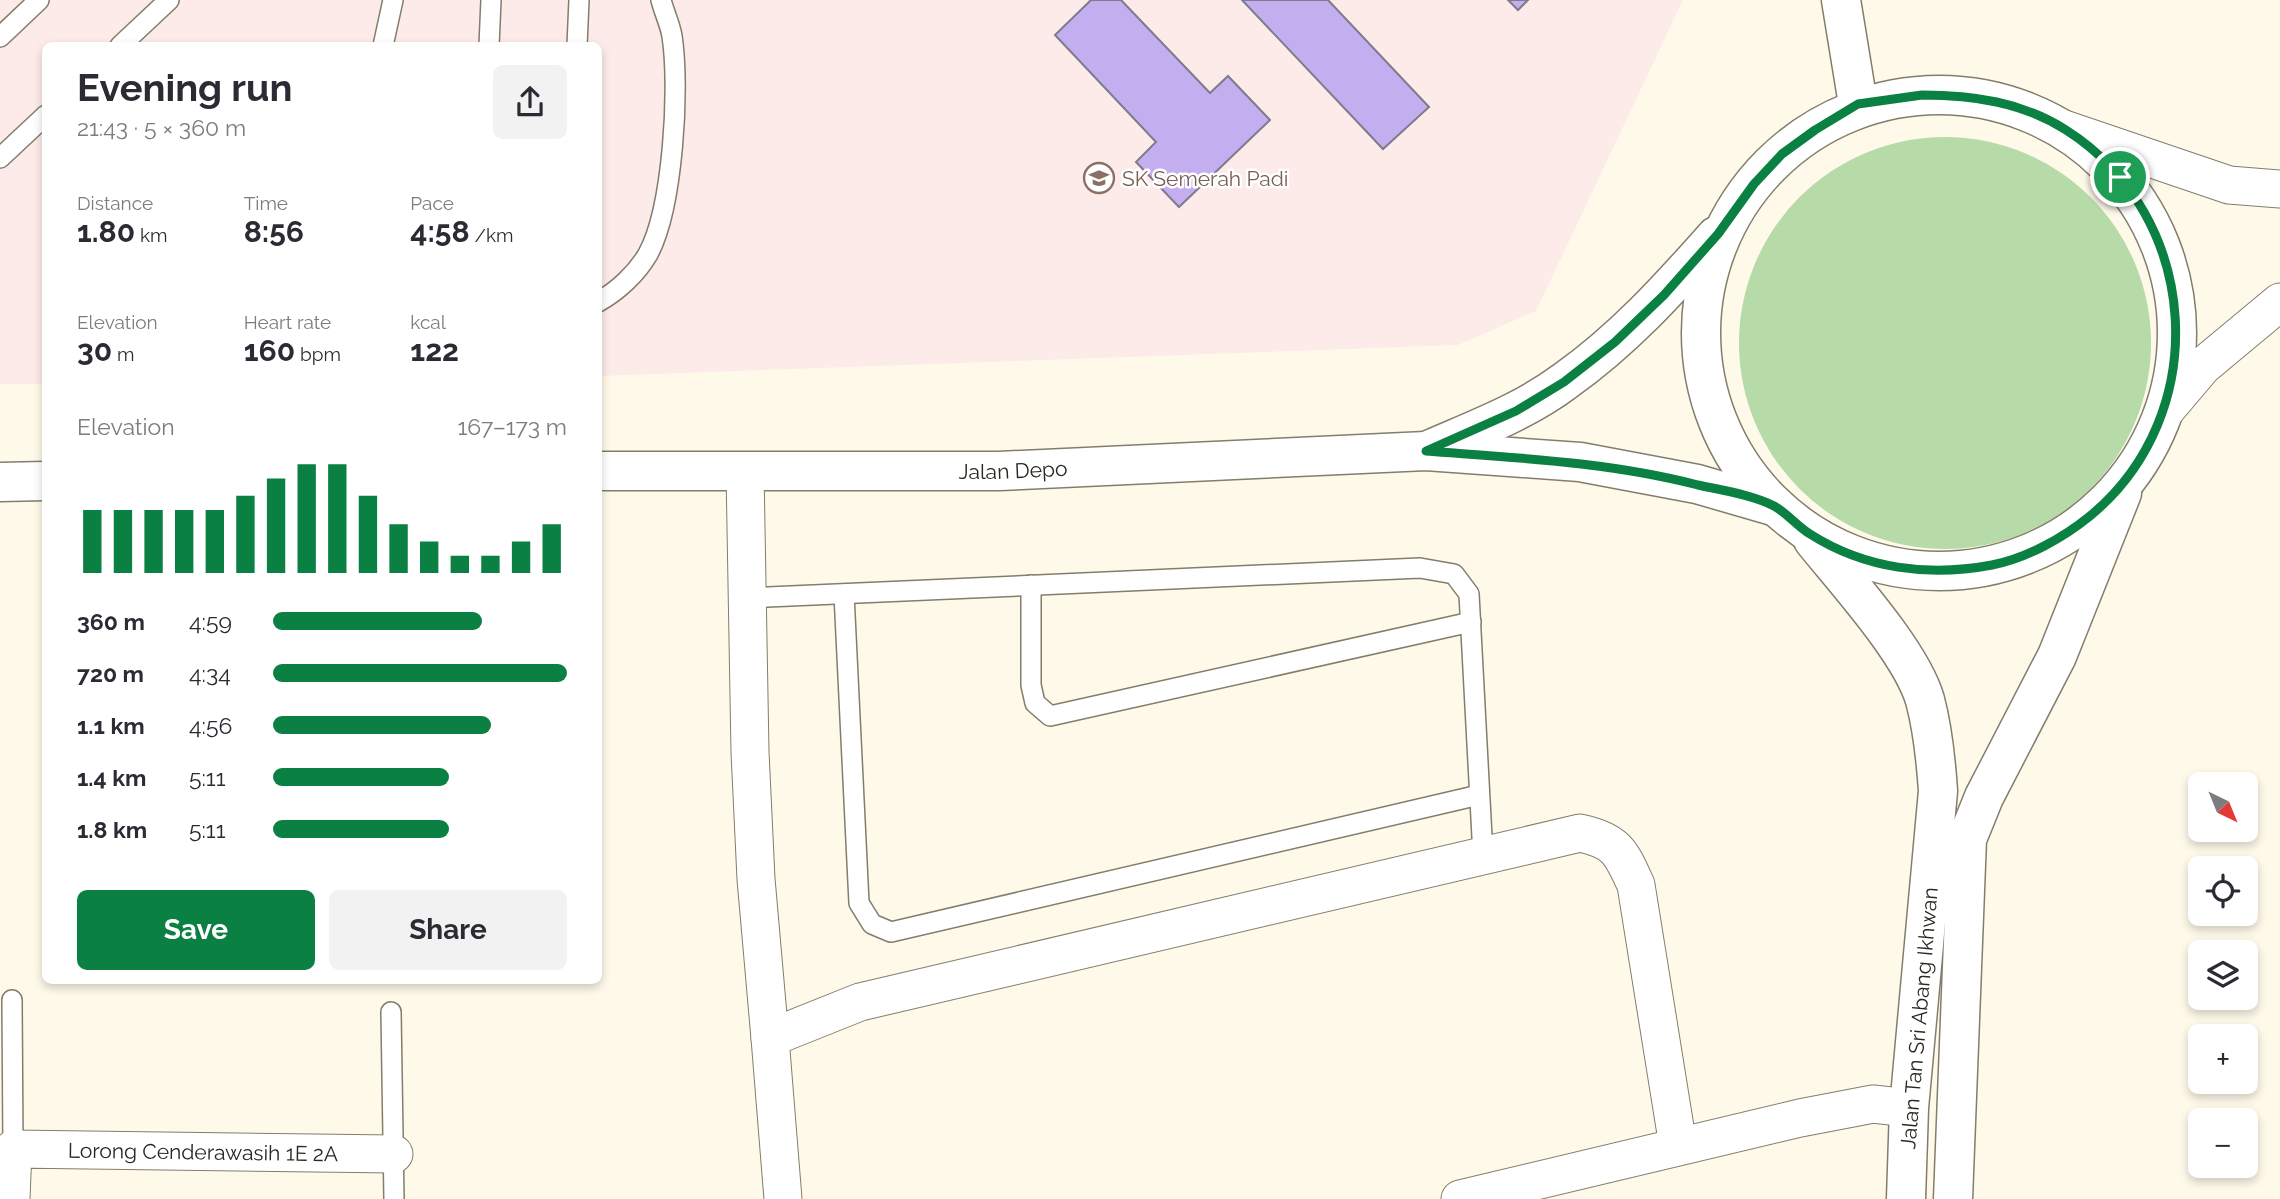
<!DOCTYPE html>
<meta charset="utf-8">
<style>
body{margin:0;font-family:Raleway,sans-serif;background:#f2f2f3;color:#2b2b33;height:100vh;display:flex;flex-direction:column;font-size:26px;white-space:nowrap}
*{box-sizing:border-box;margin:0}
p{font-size:23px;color:#7c7c81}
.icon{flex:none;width:38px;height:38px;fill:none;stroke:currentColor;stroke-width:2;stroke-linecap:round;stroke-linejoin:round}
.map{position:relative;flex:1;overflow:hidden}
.details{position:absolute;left:42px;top:42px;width:560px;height:942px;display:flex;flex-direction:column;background:#fff;border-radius:10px;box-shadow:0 4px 10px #0003}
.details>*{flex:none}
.needle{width:46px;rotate:137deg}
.tools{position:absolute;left:2188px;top:772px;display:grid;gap:14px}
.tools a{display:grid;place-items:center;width:70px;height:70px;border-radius:10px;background:#fff;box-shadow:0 4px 10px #0003;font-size:35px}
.pin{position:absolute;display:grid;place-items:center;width:60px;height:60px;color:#fff;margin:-30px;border:4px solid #fff;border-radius:50%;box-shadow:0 2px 7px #0007}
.round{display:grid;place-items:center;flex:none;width:74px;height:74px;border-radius:10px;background:#f2f2f3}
.summary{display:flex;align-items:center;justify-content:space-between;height:119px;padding:0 35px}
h1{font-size:38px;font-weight:700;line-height:52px}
.stats{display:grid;grid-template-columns:repeat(3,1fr);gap:10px;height:119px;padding:7px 35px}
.stats div{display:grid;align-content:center}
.stats b{font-size:30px;font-weight:700}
.stats small{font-size:19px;font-weight:400}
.stats p{font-size:19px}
.chart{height:196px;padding:14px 35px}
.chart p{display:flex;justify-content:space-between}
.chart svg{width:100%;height:126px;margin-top:7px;stroke:#0b8043;stroke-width:6}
.cta{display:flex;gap:14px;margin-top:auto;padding:14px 35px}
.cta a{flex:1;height:80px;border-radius:10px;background:#0b8043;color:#fff;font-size:28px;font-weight:700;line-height:80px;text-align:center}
.cta a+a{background:#f2f2f3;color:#2b2b33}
ul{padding:0 35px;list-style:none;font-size:23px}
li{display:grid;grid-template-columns:112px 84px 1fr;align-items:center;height:52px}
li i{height:18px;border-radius:9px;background:#0b8043}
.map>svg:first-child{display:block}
</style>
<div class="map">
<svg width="2280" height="1199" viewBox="0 0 2280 1199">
<rect width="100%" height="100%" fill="#fff9ea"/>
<polygon fill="#fcebe9" points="0,0 1683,0 1536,311 1458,345 599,376 598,46 46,46 45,384 0,384"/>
<circle fill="#b6dba8" cx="1945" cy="343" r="206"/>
<g fill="#c3aff0" stroke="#7f7a8c" stroke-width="2">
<polygon points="1091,0 1121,0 1210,93 1228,76 1270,120 1179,207 1136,162 1156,142 1055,35"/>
<polygon points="1242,0 1328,0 1429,107 1383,149"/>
<polygon points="1508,0 1528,0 1518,10"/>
</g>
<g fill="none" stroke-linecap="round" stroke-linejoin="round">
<g stroke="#837d6b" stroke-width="22">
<g id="lane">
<polyline points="0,37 39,0"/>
<polyline points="120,46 169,0"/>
<polyline points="383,46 393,0"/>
<polyline points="489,46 491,0"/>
<polyline points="577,46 579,0"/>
<polyline points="0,158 46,115"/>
<path d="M598,302c20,-11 39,-29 50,-48 25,-46 32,-166 24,-218 -2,-12 -8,-24 -11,-36"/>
<polyline points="1031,585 1031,685 1035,703 1050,716 1471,622"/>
<polyline points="844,594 859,903 872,924 891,932 1479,795"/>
<polyline points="747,598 1420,568 1454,574 1469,594 1483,856"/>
<polyline points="12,1000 13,1149"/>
<polyline points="391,1012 394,1199"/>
</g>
</g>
<g stroke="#837d6b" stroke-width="39">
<g id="street">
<polyline points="2064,129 2229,185 2280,189"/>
<polyline points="2164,412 2203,366 2280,302"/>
<polyline points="745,471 750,752 756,879 770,1038"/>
<path id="s1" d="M11,1199l2,-50 381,5"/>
<path d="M783,1199l-13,-161 90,-36 720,-169c37,8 41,19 56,52l42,261"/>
<polyline points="1460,1199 1800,1118 1873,1104 1909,1108"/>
</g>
</g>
<g stroke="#837d6b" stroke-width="41">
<g id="secondary">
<polyline points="1841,0 1858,104"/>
<circle cx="1939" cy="333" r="238"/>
<path d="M1431,449c46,-20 94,-38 134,-68 58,-41 104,-92 151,-145"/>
<path id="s2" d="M598,471h401l427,-20 154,11 117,22 76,22"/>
<polyline points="0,482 46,481"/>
<path d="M1813,540c33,41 98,112 112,160 8,30 11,61 13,91l-29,317 -3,91"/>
<polyline points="1953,1199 1967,839 1984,797 2057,656 2122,493"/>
</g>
</g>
<use href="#lane" stroke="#fff" stroke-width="19"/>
<use href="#street" stroke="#fff" stroke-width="37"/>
<use href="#secondary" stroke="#fff" stroke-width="38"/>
</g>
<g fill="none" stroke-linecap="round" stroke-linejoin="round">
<g stroke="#fff" stroke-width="14">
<path id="route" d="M1922,95c51,0 100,7 144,35 135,86 148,284 24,386 -27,22 -63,42 -98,49 -63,12 -127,4 -182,-31 -13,-8 -23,-21 -36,-28 -21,-11 -53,-16 -76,-21 -89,-23 -180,-27 -272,-34l90,-40 48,-29 51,-40 49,-47 54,-61 36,-50 28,-30 33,-24 43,-26z"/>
</g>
<use href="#route" stroke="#0b8043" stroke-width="9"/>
</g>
<defs>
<g id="school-ring" transform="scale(1.575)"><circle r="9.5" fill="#fff" stroke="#8d6e63" stroke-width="1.5"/><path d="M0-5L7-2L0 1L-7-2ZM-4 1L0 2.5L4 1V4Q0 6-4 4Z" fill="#8d6e63"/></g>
</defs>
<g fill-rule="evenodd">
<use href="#school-ring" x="1099" y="178"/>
</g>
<g text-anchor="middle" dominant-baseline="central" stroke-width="5" stroke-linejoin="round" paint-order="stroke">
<g font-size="21" fill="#785e54" stroke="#fff" text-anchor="start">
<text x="1122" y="178">SK Semerah Padi</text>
</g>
<g font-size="21" fill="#2b2821" stroke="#fff">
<text stroke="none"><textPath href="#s2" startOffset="415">Jalan Depo</textPath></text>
<text transform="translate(1919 1018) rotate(-85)">Jalan Tan Sri Abang Ikhwan</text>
<text stroke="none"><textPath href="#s1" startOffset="240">Lorong Cenderawasih 1E 2A</textPath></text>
</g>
</g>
</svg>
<div class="tools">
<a><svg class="needle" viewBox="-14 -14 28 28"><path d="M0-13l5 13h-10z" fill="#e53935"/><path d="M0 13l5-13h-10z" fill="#7c7c81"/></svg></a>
<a><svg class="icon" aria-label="locate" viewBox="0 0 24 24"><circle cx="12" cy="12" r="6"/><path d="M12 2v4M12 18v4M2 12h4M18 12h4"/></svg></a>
<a><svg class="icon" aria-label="layers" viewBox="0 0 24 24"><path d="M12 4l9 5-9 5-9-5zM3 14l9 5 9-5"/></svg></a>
<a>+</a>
<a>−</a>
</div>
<div class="pin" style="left:2120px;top:177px;background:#1e9e55"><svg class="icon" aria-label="arrive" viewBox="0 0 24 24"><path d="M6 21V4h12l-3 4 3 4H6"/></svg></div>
<section class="details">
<div class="summary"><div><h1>Evening run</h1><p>21:43 · 5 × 360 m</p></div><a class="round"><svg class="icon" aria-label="share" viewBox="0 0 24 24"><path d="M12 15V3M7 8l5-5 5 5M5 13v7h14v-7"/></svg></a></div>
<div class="stats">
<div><p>Distance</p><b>1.80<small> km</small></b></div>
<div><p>Time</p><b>8:56</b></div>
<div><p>Pace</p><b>4:58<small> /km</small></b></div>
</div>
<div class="stats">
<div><p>Elevation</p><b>30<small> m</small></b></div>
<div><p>Heart rate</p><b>160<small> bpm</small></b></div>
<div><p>kcal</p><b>122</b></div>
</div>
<div class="chart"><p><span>Elevation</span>167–173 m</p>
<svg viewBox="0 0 160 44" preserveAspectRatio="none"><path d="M5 44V22M15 44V22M25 44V22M35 44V22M45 44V22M55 44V17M65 44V11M75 44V6M85 44V6M95 44V17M105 44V27M115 44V33M125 44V38M135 44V38M145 44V33M155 44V27"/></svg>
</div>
<ul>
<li><b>360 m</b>4:59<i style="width:71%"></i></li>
<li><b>720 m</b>4:34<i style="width:100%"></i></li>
<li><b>1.1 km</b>4:56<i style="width:74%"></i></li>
<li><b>1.4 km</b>5:11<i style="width:60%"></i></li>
<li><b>1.8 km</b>5:11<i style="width:60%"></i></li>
</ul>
<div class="cta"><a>Save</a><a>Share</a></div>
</section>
</div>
